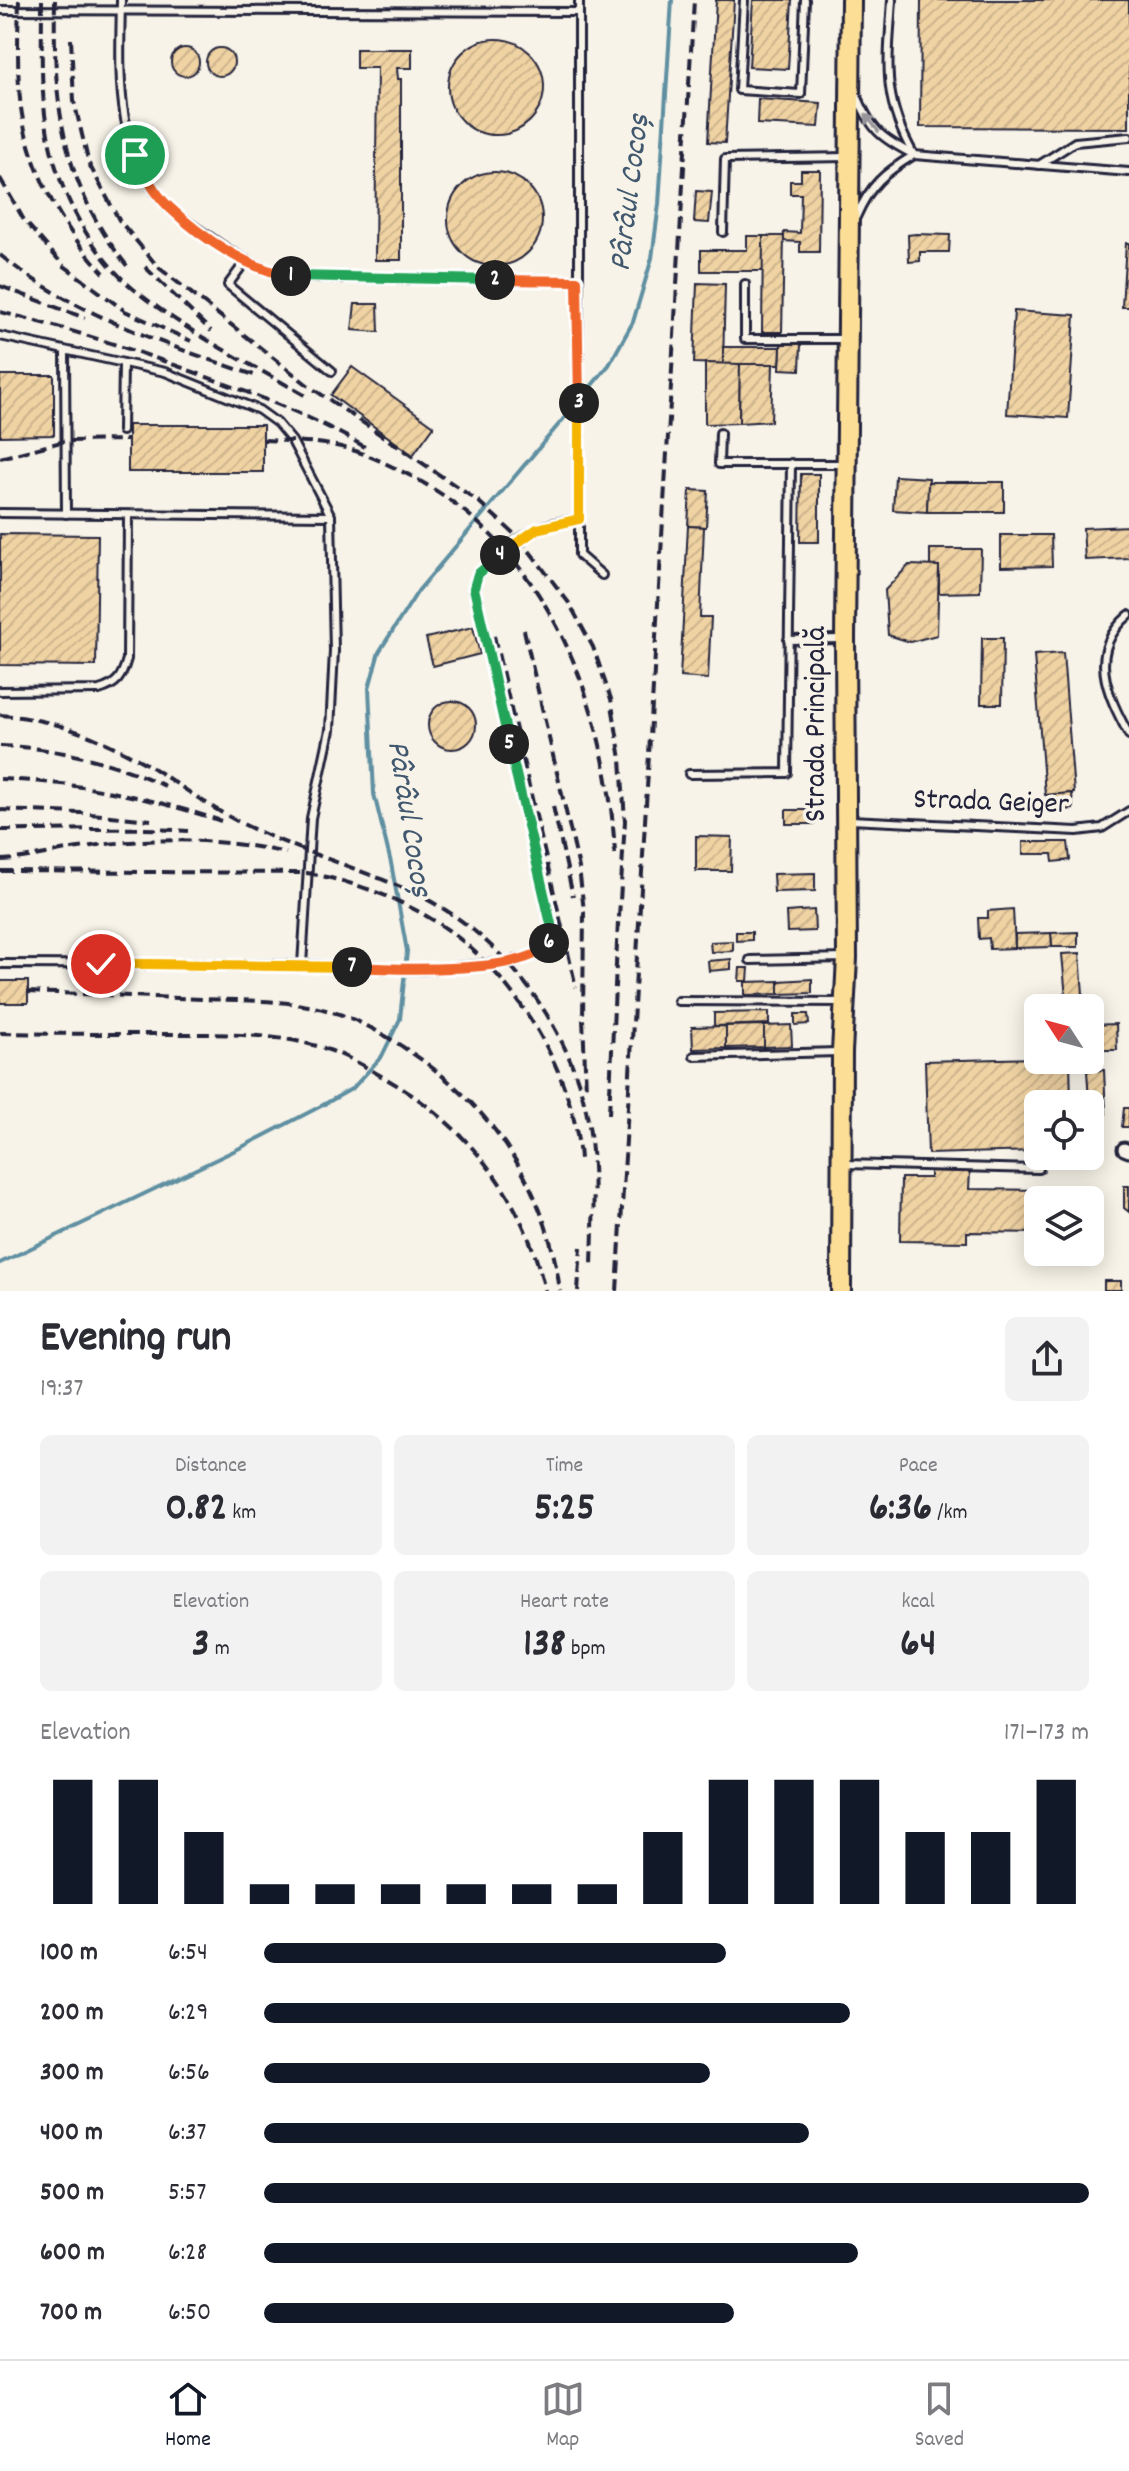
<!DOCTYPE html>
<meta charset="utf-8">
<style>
body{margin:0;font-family:Dekko,sans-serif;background:#f2f2f3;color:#2b2b33;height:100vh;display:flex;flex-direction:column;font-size:30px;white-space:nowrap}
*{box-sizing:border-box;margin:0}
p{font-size:26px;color:#7c7c81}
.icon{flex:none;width:44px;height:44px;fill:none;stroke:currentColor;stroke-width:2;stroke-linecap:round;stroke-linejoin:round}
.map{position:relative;height:1291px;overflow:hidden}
.sheet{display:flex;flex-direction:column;background:#fff;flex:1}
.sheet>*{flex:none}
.needle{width:52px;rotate:306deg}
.fabs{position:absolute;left:1024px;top:994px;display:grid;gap:16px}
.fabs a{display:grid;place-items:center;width:80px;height:80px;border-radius:12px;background:#fff;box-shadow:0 4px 20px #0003;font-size:40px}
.pin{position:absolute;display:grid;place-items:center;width:68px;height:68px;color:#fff;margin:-34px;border:4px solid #fff;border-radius:50%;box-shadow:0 2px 8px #0007}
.km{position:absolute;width:40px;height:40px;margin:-20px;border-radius:50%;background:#222;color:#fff;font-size:22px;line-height:40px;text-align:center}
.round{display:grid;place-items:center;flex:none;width:84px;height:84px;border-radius:12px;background:#f2f2f3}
.overview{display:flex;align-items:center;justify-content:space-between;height:136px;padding:0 40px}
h1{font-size:44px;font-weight:700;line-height:60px}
.figures{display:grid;grid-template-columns:repeat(3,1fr);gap:12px;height:136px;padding:8px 40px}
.figures div{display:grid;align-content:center;border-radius:12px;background:#f2f2f3;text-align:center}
.figures b{font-size:40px;font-weight:700}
.figures small{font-size:22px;font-weight:400}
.figures p{font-size:22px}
.chart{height:224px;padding:16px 40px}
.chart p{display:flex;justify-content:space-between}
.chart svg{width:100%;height:144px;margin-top:8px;stroke:#111827;stroke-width:6}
ul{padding:0 40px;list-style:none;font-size:26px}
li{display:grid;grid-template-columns:128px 96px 1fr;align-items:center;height:60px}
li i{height:20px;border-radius:10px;background:#111827}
.menu{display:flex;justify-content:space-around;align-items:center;height:112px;border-top:2px solid #e1e1e2;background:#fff;font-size:22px;color:#7c7c81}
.menu a{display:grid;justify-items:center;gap:4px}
.menu .on{color:#111827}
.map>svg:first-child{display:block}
</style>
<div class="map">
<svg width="1129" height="1291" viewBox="0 0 1129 1291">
<defs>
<pattern id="building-hatch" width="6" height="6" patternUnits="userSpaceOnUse" patternTransform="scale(2)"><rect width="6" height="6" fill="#f0d3a3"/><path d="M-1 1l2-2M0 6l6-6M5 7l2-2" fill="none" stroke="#ceb58d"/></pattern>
</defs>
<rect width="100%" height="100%" fill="#f7f3e8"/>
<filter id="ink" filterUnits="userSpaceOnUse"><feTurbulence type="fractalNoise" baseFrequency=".0125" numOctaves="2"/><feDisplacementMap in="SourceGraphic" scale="16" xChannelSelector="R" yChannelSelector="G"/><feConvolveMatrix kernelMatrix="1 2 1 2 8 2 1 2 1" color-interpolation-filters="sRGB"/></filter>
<g filter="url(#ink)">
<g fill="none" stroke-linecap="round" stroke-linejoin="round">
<polyline stroke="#5f8fa1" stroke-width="4" points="0,1263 244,1146 323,1105 353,1088 382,1056 400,1019 407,951 391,863 374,794 369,688 379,652 418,591 609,365 633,322 652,258 659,204 672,0"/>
</g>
<g fill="url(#building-hatch)" stroke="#22223b" stroke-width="2">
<polygon points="716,0 734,0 725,143 708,142"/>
<polygon points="753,0 792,0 788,69 749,67"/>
<polygon points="921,0 1129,0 1129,128 920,127"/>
<circle cx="496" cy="87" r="48"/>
<circle cx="220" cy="62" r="14"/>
<circle cx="185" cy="62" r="14"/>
<polygon points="356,49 412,49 412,68 397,68 398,79 401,79 401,260 375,260 377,68 356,68"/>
<polygon points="758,99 821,103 819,127 757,124"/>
<polygon points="801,170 820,170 819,252 800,252 800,242 783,241 784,232 800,233 801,194 790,194 790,181 801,181"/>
<circle cx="495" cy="219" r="47"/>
<polygon points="696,191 712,192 709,223 694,222"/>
<polygon points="916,234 950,235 949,252 920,252 920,261 909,262 908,235"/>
<polygon points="747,236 763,236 763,271 701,271 701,250 747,250"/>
<polygon points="763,236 784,236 782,332 762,332"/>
<polygon points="1126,243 1129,243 1129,307 1122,307"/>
<polygon points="697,283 725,284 723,364 694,363"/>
<polygon points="355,304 378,304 379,332 352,330"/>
<polygon points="1014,311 1075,315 1068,418 1007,414"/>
<polygon points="781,344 801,344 800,370 780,369"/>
<polygon points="723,347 781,347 780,364 723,364"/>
<polygon points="705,363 740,364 739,423 705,424"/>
<polygon points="740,364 773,364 771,421 739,423"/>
<polygon points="352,367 434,426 413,455 331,395"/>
<polygon points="0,375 54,375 54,435 0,436"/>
<rect x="128" y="425" width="135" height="47"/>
<polygon points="801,474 819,474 819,542 800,542"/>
<polygon points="895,476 929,478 927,512 893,510"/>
<polygon points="928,482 1004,482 1004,512 927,512"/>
<polygon points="690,490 708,491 706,527 688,526"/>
<polygon points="688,526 704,527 700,617 711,617 708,679 680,677"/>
<polygon points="1129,526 1129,558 1085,560 1083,528"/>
<polygon points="0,534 98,535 96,666 0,665"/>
<polygon points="1001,535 1051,535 1052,566 1001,567"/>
<polygon points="930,549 981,549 980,592 939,593 939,566 930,566"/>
<polygon points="909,565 939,566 937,635 910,642 888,635 885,590"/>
<polygon points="473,627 480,654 433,666 426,638"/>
<polygon points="982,638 1003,638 1002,704 981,704"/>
<polygon points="1063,653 1074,793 1045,795 1034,655"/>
<circle cx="452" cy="725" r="24"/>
<polygon points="1072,793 1073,809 1048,811 1047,795"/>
<rect x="786" y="810" width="29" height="14"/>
<polygon points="696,836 732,837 731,871 696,871"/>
<polygon points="1023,842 1068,842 1070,860 1053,862 1052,854 1023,854"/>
<polygon points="815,873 815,891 774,892 773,874"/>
<polygon points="1013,909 1015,948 990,949 989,938 979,939 978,918 988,918 988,911"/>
<polygon points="814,910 815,931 787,932 786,912"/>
<polygon points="736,932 752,932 752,940 736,941"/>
<polygon points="1078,932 1078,947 1052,947 1051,933"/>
<polygon points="1051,933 1052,947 1015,948 1015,934"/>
<polygon points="733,941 733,951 711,952 710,942"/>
<polygon points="1080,953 1084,1008 1067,1008 1062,954"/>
<polygon points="731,959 731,969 709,971 708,961"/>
<polygon points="740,968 749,968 748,981 739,981"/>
<polygon points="812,979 812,993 779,994 779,981"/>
<rect x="0" y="981" width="28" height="22"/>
<polygon points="779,981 779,994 745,995 745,982"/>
<polygon points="769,1012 769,1024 714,1026 714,1013"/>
<polygon points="795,1014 808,1014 809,1024 795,1025"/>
<polygon points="1116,1024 1117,1050 1090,1050 1090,1025"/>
<polygon points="764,1025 764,1047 726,1048 726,1026"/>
<polygon points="791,1025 792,1046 764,1047 764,1026"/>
<polygon points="726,1026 726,1048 693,1049 692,1027"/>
<polygon points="1038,1033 1038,1055 1028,1056 1027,1034"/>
<polygon points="1038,1058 1038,1060 1070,1060 1071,1104 1038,1104 1038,1151 928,1154 925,1061"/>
<polygon points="1104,1070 1106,1114 1090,1115 1087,1071"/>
<polygon points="1124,1108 1129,1108 1129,1127 1122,1127"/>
<polygon points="930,1171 970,1172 969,1189 1040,1190 1038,1233 967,1232 967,1242 900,1241 901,1178 930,1178"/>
<polygon points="1124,1186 1129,1186 1129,1212 1124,1208"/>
<rect x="1104" y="1281" width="17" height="9"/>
</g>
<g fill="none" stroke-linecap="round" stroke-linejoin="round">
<g stroke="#22223b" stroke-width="12">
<g id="service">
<path d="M121,0c-1,70 -8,151 46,206 12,11 27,20 40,29 29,21 53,36 88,42l282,4"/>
<polyline points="579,0 579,555 602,575"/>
<polyline points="744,0 739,90 801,94 805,0"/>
<path d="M892,0c-4,63 -11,97 22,155"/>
<polyline points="0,10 579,12"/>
<path d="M856,93c15,37 23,44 58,62l215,17"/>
<polyline points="1039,165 1075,142 1129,137"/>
<path d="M856,217c14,-32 28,-44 58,-62"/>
<polyline points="723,232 725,159 848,157"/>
<polyline points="245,262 228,285 332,371"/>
<polyline points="745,284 745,339 846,339"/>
<polyline points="0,336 165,372 259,410 277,423 292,441 331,516 334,651 330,730 311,818 302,965"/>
<polyline points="65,351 66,514"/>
<polyline points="122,431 123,363"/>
<polyline points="720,433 719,464 843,464"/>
<polyline points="0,513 331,516"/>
<path d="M1129,615c-43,36 -22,79 0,120"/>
<polyline points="788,640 841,639"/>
<path d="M0,691l99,-1c18,-5 23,-13 28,-31l1,-144"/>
<polyline points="689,774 787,773 791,463"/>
<polyline points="850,820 1077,831 1102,828 1129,811"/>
<polyline points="750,960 846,958"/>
<path d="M0,964l302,1 121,5 84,-8 31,-8 7,-5 5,-7 1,-18 -77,-336c2,-22 48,-53 68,-61 11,-5 25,-6 37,-8"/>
<polyline points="678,1001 841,1002"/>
<polyline points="694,1056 838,1052"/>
<polyline points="845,1164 1039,1169"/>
</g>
</g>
<g stroke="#22223b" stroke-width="17">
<polyline id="minor" points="1124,1149 1129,1151"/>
</g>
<g stroke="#22223b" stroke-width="24">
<polyline id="primary" points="841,1291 842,1052 847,958 845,639 851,0"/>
</g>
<use href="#service" stroke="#f7f3e8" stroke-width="6"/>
<use href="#minor" stroke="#f7f3e8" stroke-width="11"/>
<use href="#primary" stroke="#fcde96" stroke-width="18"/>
<g stroke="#22223b" stroke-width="4" stroke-dasharray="12 6" stroke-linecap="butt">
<path d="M19,0c-1,33 -2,66 1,99 6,64 40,128 84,174"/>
<path d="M42,0c0,43 -2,86 5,128 8,58 43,126 89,163 52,42 114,73 172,106"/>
<path d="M55,0c-2,103 6,184 73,267"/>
<polyline points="71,39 74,101 89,164 119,220 158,267 309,386 478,501 521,540 569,603 593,647 611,699 621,759 625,821 618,933"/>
<polyline points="0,178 24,220 63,265 125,311 191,341"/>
<path d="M0,255c73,59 167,90 254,120"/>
<polyline points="145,267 211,331"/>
<polyline points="0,286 85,318"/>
<path d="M0,312c76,18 150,43 223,71 50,19 99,38 145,66"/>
<path d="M263,440c25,1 49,1 73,6 22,4 43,14 63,24 147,70 208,230 216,384"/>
<polyline points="0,458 65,441 128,440"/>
<polyline points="524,630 579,868 584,911 583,1019 586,1090"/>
<polyline points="494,636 576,987"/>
<path d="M0,715c50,3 99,22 143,47 31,19 60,41 92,58 58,30 120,46 179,73 86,39 155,131 173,222 10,50 6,101 5,152"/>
<path d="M0,746c54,1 116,16 165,40"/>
<path d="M0,779c76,3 149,18 221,42"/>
<polyline points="553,806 573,896"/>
<polyline points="0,810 81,813 151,820"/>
<path d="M0,830c62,1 126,-4 188,1"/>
<path d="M0,860c27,-1 52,-8 79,-12 67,-11 140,-11 207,5"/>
<path d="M0,871l307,2c43,8 84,22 121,44 80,46 146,151 152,242"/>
<path d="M28,992c59,2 117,5 176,7 43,2 90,0 132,14 25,8 49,22 70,36 87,57 141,139 154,242"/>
<path d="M0,1033c57,1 113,1 170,1 43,0 97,-1 139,10 23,5 47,17 67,29 87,47 147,120 169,218"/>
<polyline points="609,1114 618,922"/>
<polyline points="578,1291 581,1247"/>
<polyline points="617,1291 694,0"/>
</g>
</g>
<defs><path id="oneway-solid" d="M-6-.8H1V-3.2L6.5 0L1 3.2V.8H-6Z" transform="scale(2)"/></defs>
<use fill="#97959a" href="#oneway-solid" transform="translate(872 123) rotate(-127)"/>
</g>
<g fill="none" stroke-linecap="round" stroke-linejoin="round" filter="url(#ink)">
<g stroke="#fff" stroke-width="16">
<path id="split-1" d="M135,155c9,18 19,38 34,52 32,30 78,62 122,69"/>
</g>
<g stroke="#fff" stroke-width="16">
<polyline id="split-2" points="291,276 495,280"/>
</g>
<g stroke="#fff" stroke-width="16">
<polyline id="split-3" points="495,280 577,281 579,403"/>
</g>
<g stroke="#fff" stroke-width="16">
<polyline id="split-4" points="500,555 537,529 579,519 579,403"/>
</g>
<g stroke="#fff" stroke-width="16">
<polyline id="split-5" points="500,555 478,574 474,588 509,744"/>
</g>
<g stroke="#fff" stroke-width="16">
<polyline id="split-6" points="509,744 551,924 549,943"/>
</g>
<g stroke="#fff" stroke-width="16">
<path id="split-7" d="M352,967c37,2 178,8 197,-24"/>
</g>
<g stroke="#fff" stroke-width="16">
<polyline id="split-8" points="147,964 352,967"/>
</g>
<g stroke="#fff" stroke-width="16">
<polyline id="split-9" points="101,964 147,964"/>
</g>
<use href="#split-1" stroke="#f0652b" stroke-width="10"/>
<use href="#split-2" stroke="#22a559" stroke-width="10"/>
<use href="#split-3" stroke="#f0652b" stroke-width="10"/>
<use href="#split-4" stroke="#f5b400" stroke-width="10"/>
<use href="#split-5" stroke="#22a559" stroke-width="10"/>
<use href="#split-6" stroke="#22a559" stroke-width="10"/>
<use href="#split-7" stroke="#f0652b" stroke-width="10"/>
<use href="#split-8" stroke="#f5b400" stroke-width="10"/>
<use href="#split-9" stroke="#f5b400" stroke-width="10"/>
</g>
<g text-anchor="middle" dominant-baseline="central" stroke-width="7" stroke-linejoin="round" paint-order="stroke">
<g font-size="30" fill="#22223b" stroke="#f7f3e8">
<text transform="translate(818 724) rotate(-90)">Strada Principală</text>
<text transform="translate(991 804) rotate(2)">Strada Geiger</text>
</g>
<g font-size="32" font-style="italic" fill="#41586e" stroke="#f7f3e8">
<text transform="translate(632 193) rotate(-83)">Pârâul Cocoș</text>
<text transform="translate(407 819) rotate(81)">Pârâul Cocoș</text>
</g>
</g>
</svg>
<div class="fabs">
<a><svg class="needle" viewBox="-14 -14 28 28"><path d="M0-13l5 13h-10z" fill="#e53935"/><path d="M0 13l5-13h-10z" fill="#7c7c81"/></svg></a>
<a><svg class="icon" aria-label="locate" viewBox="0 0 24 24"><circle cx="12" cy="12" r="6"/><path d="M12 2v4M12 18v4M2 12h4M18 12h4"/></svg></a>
<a><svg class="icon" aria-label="layers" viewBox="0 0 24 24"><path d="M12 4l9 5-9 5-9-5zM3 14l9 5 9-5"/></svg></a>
</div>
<div class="pin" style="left:135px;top:155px;background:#1e9e55"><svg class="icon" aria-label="arrive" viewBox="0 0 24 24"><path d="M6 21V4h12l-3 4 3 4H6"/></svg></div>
<div class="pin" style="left:101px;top:964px;background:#d93025"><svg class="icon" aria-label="check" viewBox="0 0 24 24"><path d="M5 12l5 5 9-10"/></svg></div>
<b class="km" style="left:291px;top:276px">1</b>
<b class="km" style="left:495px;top:280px">2</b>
<b class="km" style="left:579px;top:403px">3</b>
<b class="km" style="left:500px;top:555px">4</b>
<b class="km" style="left:509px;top:744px">5</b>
<b class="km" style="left:549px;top:943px">6</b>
<b class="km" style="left:352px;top:967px">7</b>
</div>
<section class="sheet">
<div class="overview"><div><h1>Evening run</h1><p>19:37</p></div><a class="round"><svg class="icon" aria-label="share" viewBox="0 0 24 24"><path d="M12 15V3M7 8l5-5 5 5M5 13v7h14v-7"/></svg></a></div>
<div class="figures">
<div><p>Distance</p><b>0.82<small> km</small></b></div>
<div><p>Time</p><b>5:25</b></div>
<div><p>Pace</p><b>6:36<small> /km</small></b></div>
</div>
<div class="figures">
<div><p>Elevation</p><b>3<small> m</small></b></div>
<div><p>Heart rate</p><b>138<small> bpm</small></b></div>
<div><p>kcal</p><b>64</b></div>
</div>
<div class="chart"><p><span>Elevation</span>171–173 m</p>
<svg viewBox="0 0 160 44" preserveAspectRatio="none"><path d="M5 44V6M15 44V6M25 44V22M35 44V38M45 44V38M55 44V38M65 44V38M75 44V38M85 44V38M95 44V22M105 44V6M115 44V6M125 44V6M135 44V22M145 44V22M155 44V6"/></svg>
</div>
<ul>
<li><b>100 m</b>6:54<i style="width:56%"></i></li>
<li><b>200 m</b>6:29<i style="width:71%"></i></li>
<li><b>300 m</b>6:56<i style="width:54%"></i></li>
<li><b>400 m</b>6:37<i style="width:66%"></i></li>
<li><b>500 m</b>5:57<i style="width:100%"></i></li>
<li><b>600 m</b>6:28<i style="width:72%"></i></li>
<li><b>700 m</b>6:50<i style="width:57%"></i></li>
</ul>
</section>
<nav class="menu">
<a class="on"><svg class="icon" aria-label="home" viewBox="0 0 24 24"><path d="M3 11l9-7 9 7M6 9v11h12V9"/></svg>Home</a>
<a><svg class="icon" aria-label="map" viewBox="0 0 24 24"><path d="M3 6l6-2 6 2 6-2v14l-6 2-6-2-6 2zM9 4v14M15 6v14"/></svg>Map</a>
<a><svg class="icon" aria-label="saved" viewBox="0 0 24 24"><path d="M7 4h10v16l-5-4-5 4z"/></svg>Saved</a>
</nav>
